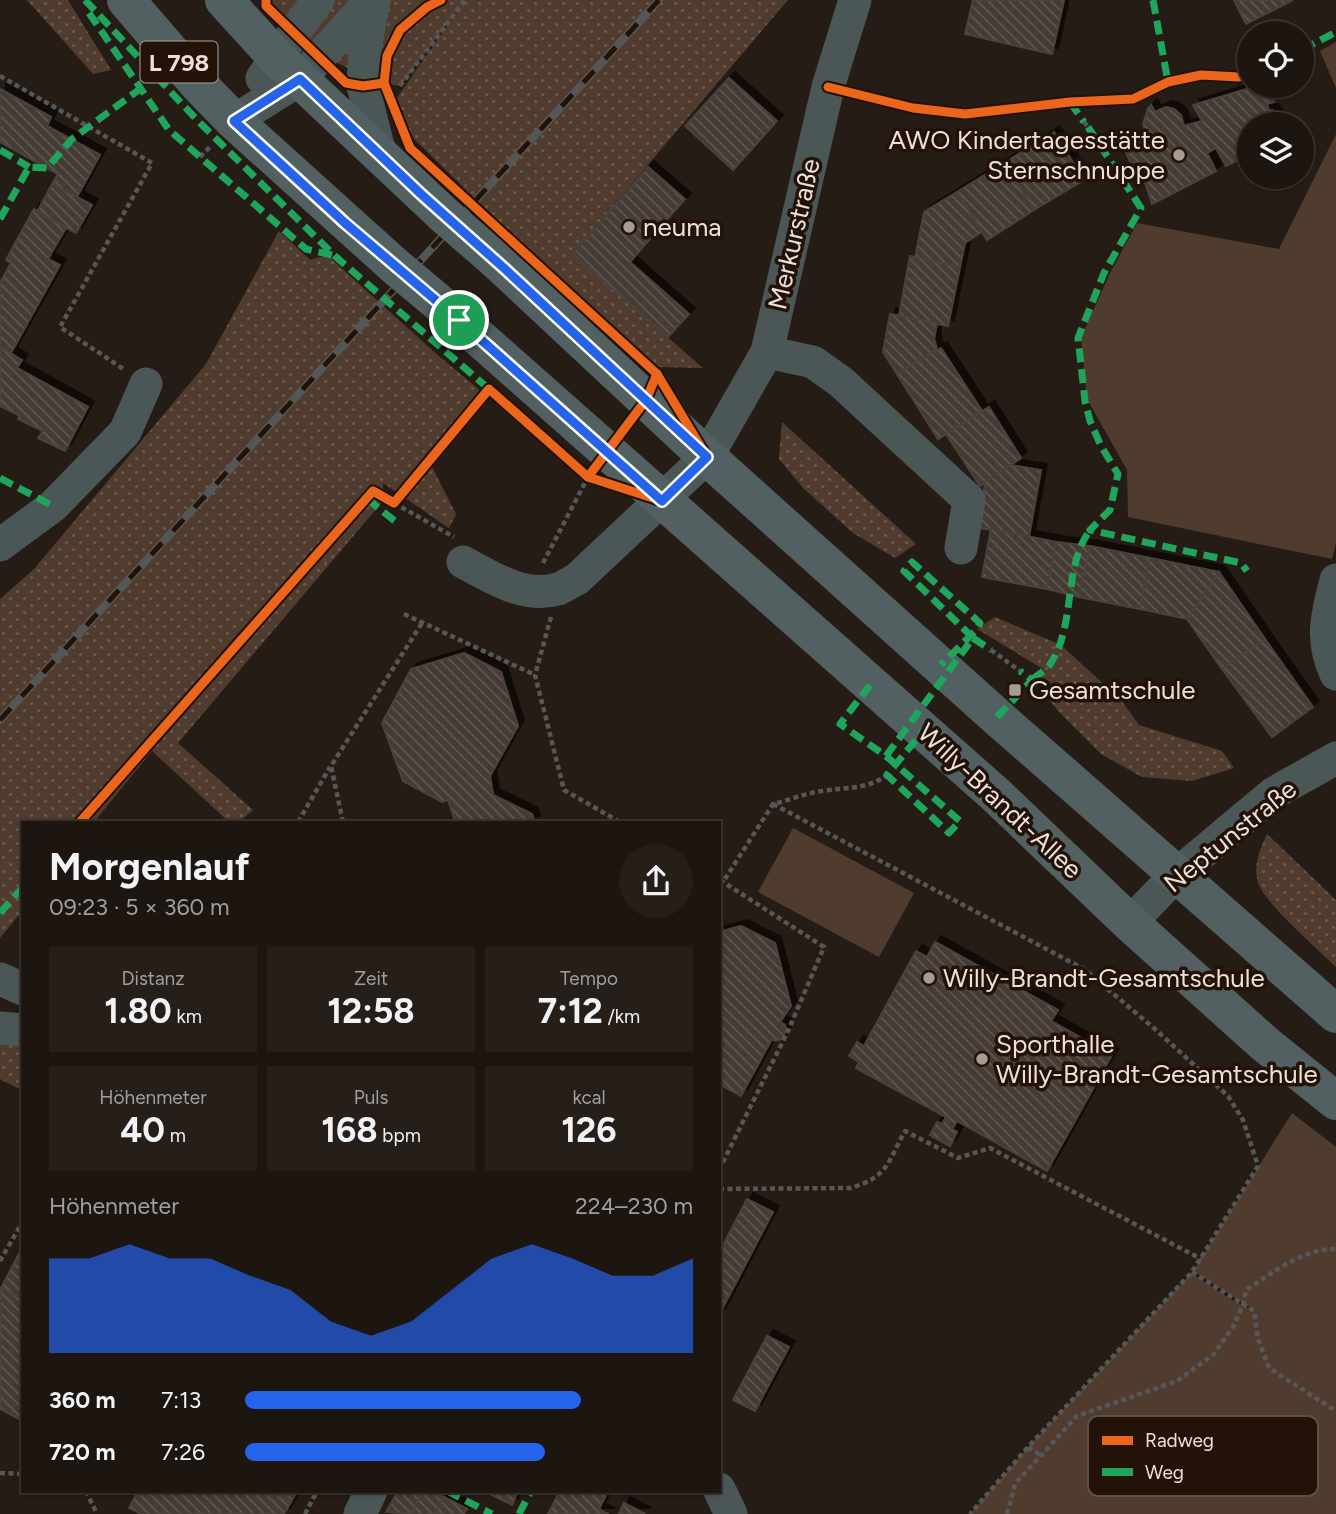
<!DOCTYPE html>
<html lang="de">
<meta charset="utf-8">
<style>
body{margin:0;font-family:Figtree,sans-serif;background:#251e19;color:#f1f3f6;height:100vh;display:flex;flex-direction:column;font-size:26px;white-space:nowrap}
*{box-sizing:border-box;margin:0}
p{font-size:23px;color:#a09f9f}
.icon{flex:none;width:38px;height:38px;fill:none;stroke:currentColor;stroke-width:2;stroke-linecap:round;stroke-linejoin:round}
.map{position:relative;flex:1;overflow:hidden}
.panel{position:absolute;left:21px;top:821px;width:700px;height:672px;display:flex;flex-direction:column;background:#1c1510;border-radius:0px;box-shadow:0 2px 5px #0004,0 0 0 2px #3a3430}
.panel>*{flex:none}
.tools{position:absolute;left:1237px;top:21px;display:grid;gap:14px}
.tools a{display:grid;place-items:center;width:77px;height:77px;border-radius:50%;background:#1c1510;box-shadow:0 2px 5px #0004,0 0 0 2px #3a3430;font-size:35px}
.pin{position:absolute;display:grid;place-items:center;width:60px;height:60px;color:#fff;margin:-30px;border:4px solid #fff;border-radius:50%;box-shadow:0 2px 7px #0007}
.round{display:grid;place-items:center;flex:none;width:74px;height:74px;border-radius:37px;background:#251e19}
.overview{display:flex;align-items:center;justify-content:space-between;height:119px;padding:0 28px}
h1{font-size:38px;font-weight:700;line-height:52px}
.metrics{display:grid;grid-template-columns:repeat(3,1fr);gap:10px;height:119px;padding:7px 28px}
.metrics div{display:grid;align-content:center;border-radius:0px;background:#251e19;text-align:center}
.metrics b{font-size:35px;font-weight:700}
.metrics small{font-size:19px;font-weight:400}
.metrics p{font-size:19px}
.chart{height:196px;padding:14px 28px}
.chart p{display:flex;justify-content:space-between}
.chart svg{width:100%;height:126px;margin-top:7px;fill:#2563eb;opacity:.7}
ul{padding:0 28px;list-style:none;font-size:23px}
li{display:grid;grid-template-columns:112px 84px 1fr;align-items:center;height:52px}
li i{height:18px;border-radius:9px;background:#2563eb}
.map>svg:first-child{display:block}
</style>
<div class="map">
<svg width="1336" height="1514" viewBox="0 0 1336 1514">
<defs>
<pattern id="grass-dots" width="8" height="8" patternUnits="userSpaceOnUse" patternTransform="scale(1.75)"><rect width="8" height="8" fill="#503c2f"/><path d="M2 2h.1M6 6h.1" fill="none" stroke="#69584c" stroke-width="1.8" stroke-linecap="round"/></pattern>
<pattern id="building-back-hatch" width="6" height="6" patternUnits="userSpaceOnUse" patternTransform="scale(1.75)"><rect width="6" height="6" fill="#453a34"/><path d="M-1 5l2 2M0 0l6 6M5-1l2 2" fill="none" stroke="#605651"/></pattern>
<filter id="shadow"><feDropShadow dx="6" dy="-6" stdDeviation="0" flood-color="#0009"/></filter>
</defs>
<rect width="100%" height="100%" fill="#261c16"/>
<g fill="url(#grass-dots)">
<polygon points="27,0 68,0 111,70 93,74"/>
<polygon points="263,0 788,0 572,254 703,368 655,367 551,274 413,138 394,102 459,9 400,86 384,83 332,61 263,6"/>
<polygon points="279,231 310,260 327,255 441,358 487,396 432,467 456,514 449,528 383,483 383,501 178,743 253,810 239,822 229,822 152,751 94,822 23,822 23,910 0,938 0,599 34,569 206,364"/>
<polygon points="782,422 916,544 895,558 853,533 803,488 779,459"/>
<polygon points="995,617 1061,645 1121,700 1139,725 1222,751 1234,768 1192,781 1142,777 1101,754 1060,713 1037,685 1043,669 977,629"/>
<path d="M1267,834l69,66v67c-17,-17 -73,-65 -78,-85 -5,-17 2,-33 9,-48z"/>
<polygon points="0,1034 23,1043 23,1091 0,1079"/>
</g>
<g fill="#503c2f">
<polygon points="1336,42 1336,88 1320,51"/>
<polygon points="1336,134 1336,543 1332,559 1128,517 1127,470 1087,399 1081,338 1109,275 1137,223 1279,249"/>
<polygon points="793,828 914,893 879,957 758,892"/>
<polygon points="1292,1113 1336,1147 1336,1514 970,1514 1028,1447 1191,1273 1232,1300 1255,1311 1193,1271"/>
</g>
<g fill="url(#building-back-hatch)" stroke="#4b423d" stroke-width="2" filter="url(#shadow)">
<polygon points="973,0 1064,0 1052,54 965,34"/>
<polygon points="1234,0 1293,0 1246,24"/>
<polygon points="729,78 777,121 733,170 685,126"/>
<polygon points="1257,86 1263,86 1274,102 1267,104 1269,111 1272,110 1283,124 1250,124 1250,154 1226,166 1216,148 1207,153 1216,171 1152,204 1143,176 1146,175 1144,167 1135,171 1126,153 1137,148 1136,142 1128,143 1147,138 1143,124 1148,108 1151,105 1155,112 1166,107 1174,109 1181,115 1184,126 1202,121 1193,105"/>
<polygon points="0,89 51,117 47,126 100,155 77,197 52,184 58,174 0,142"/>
<polygon points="1054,132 1084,180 1034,210 1004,163"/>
<polygon points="1004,163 1034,210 987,240 957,192"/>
<polygon points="648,167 685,199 630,262 689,314 668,337 573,254"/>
<polygon points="52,184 92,205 76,233 37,212"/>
<polygon points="957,192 982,232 965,243 960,267 915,258 924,212"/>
<polygon points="34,209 66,228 48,259 60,265 11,353 0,347 0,283 11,263 6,260"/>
<polygon points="910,256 960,267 948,326 899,316"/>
<polygon points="890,314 937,323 934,339 937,349 897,374 883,352"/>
<polygon points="0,347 22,360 17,368 88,407 65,451 38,438 43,431 18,419 20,416 0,406"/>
<polygon points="941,348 982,411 938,439 897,374"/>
<polygon points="989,407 1021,458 980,486 946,434"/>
<polygon points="1010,465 1041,470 1029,536 979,528 985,482"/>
<polygon points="991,529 1056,542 1047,589 982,577"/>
<polygon points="1056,542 1090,546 1079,597 1047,589"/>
<polygon points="1090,546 1150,558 1140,609 1079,597"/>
<polygon points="1150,558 1219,572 1187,619 1140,609"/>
<polygon points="1219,572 1265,639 1222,669 1187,619"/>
<polygon points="1265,639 1313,707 1272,737 1222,669"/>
<polygon points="464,653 501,672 518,726 490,776 493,795 532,814 534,822 450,822 455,821 448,800 442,802 403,781 382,723 411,669"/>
<polygon points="741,926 775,943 791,1006 780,1022 785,1025 786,1030 782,1039 776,1041 772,1039 741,1096 719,1084 719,932"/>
<polygon points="935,942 1058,1010 1051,1021 1112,1055 1047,1171 957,1121 952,1129 957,1132 950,1146 930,1135 937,1122 942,1124 946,1117 856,1068 859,1062 849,1056 857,1042 864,1046 916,951 927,957"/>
<polygon points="747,1199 773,1212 719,1315 719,1253"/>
<polygon points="23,1246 23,1299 1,1288"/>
<polygon points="1,1288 23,1299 23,1421 0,1409"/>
<polygon points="767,1336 789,1347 755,1411 733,1400"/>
<polygon points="138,1491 270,1491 291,1502 284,1514 141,1514 129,1508"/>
<polygon points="270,1491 297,1491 291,1502"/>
<polygon points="398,1491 423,1491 411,1514 386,1512"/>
<polygon points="423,1491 434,1491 444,1497 435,1514 411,1514"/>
<polygon points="484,1491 518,1491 512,1505"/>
<polygon points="560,1491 608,1491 599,1509 608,1514 548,1514"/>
<polygon points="444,1497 467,1509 464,1514 435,1514"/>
<polygon points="624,1503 645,1514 619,1514"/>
</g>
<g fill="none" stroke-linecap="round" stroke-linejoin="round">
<g stroke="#555857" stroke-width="4.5" stroke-dasharray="5 3.5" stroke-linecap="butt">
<polyline points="0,76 152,163 60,327 125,370"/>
<polyline points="400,86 465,0"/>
<polyline points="1084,122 1088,127"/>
<polyline points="200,157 211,146"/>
<polyline points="394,503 454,537"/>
<polyline points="543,563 588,477"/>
<polyline points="404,614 535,675"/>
<polyline points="551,617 535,675 564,790 620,822"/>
<polyline points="991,650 1020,671"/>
<polyline points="773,804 1084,969 1156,1030 1228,1096 1243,1120 1258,1166 1192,1272 1028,1447 970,1514"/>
<polyline points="298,822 330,767"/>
<polyline points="343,822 331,766 422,623"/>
<path d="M719,879l4,3 50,-78c16,-4 33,-11 49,-13 25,-4 44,-1 65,-16"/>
<polyline points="719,1170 788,1031 824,947 723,882"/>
<path d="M719,1189l132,-1c38,-12 36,-25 54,-57l53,27 32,-10 211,111"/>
<polyline points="0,1261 23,1221"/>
<polyline points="1192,1272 1254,1311 1258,1339 1269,1368 1336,1411"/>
<polyline points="1028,1447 1040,1455"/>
<polyline points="0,1473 23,1474"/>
<polyline points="86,1491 97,1514"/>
<polyline points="305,1514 317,1491"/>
<path d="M1007,1514l8,-30 62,-68 100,-35 37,-27 19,-27 10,-22 3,-15c28,-18 56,-41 90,-41"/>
</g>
<g stroke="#4b5757" stroke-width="33">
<polyline points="374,0 365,48 363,86 380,154"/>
<polyline points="262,78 318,0"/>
<polyline points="234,121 300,79 371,0"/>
<polyline points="767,352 813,362 841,382 969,500 961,548"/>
<polyline points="0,545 53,506 125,432 146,384"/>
<path d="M463,562c28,15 61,37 95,27 6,-2 13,-7 19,-10l130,-122 60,-105 61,-265 27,-87"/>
<path d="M1336,580c-9,35 -16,60 0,94"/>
<polyline points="1130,923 1176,875 1274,793 1336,758"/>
<polyline points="0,979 23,989"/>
<polyline points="0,1028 23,1030"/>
<polyline points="719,1489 731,1514"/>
<polyline points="360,1514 371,1491"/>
</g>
<g stroke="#526061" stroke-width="38">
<polyline points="126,0 199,85 234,121 396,267"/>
<polyline points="224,0 276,57 444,215"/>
<polyline points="497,261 707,457 997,717 1336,1014"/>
<polyline points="451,313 996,795 1130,923 1265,1044 1336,1101"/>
</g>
<g stroke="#545755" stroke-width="8">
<polyline id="rail" points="0,720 659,0"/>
</g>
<use href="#rail" stroke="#231207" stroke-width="5" stroke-dasharray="16" stroke-linecap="butt"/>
<g stroke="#526061" stroke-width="38">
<polyline points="444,215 497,261"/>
<polyline points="396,267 451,313"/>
</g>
<g stroke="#20a55d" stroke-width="7" stroke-dasharray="14 7" stroke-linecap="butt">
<polyline points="85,0 198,121 335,256 489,389"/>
<polyline points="1153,0 1168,82"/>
<polyline points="89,13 169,130 306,249 332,255"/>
<polyline points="1302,50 1336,32"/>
<polyline points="1070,102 1084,122"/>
<polyline points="1088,127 1141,208 1104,273 1078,338 1085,401 1090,421 1101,446 1118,474 1110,510 1090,530 1241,563 1247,571"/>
<polyline points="0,150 29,167"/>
<polyline points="0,219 29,167 47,168 72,139 140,89"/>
<polyline points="0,478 53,506"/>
<polyline points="367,499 400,525"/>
<polyline points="973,638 991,650"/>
<path d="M1032,680c5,-5 13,-9 17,-14 28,-40 13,-98 41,-136"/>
<path d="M870,685l-30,39 46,32 74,65 -11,12 -62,-58c12,-15 25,-30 37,-45"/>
<polyline points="997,717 1032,680 1020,671"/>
<polyline points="886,756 973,638 966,631 904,571 912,562 980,623 977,629 941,665"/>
<polyline points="0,913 23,887"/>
<polyline points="447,1491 492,1514"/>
<polyline points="519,1514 531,1491"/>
</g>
<g stroke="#231207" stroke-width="13">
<g id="cycleway">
<polyline points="266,0 266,6 346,83 363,86 384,83"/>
<polyline points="441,0 427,7 400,30 387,56 384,83 410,148 657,374 707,457"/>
<polyline points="828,87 913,108 965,114 1070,102 1133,99 1168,82 1201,75 1239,77 1250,72"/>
<polyline points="588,477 646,400 657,374"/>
<polyline points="80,822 373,491 394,503 489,389 588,477 662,501"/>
</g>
</g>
<use href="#cycleway" stroke="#eb651d" stroke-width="9"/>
</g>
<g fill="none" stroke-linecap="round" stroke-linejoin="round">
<g stroke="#fff" stroke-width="14">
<polygon id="route" points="300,79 422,195 505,269 707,457 662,501 459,320 345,223 234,121"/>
</g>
<use href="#route" stroke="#2563eb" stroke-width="9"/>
</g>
<g fill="#a79b94" stroke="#231207" stroke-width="2.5">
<circle cx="1179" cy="155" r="7"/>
<circle cx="629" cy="227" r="7"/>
<rect x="1008" y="683" width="14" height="14" rx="3.5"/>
<circle cx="929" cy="978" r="7"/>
<circle cx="982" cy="1059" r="7"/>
</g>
<g text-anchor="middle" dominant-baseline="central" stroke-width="7" stroke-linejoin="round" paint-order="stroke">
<rect fill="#231207" stroke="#b0a299" stroke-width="2" x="140.5" y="41.5" width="77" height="41" rx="5"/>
<g font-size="24" font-weight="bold" fill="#ece0d8">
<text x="179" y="62">L 798</text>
</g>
<g font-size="26" fill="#ece0d8" stroke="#231207" text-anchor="start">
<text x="1165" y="140" text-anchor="end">AWO Kindertagesstätte<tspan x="1165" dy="30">Sternschnuppe</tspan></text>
<text x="643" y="227">neuma</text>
<text x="1029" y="690">Gesamtschule</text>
<text x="943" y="978">Willy-Brandt-Gesamtschule</text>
<text x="996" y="1044">Sporthalle<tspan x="996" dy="30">Willy-Brandt-Gesamtschule</tspan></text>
</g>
<g font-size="26" fill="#ece0d8" stroke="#231207">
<text transform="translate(794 234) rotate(-77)">Merkurstraße</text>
<text transform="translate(1000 801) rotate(43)">Willy-Brandt-Allee</text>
<text transform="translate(1230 836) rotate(-39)">Neptunstraße</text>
</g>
</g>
<rect x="1088" y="1416" width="230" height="80" rx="10" fill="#231207" stroke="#5f5046" stroke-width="2"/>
<rect x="1102" y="1436" width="31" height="9" fill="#eb651d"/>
<rect x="1102" y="1468" width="31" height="8" fill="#20a55d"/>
<g font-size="19" fill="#ece0d8">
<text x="1145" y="1447">Radweg</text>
<text x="1145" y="1479">Weg</text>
</g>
</svg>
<div class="tools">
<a><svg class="icon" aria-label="locate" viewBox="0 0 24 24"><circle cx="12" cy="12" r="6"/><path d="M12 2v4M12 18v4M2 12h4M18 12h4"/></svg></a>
<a><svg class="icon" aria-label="layers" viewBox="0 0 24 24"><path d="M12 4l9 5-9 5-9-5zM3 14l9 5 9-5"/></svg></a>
</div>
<div class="pin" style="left:459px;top:320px;background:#1e9e55"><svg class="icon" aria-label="arrive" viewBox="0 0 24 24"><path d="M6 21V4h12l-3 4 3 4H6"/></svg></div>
<section class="panel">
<div class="overview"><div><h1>Morgenlauf</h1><p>09:23 · 5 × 360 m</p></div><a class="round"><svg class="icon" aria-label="share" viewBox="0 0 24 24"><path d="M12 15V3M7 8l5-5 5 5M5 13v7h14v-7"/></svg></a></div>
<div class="metrics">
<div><p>Distanz</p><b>1.80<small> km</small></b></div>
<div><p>Zeit</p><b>12:58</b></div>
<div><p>Tempo</p><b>7:12<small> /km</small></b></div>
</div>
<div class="metrics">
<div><p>Höhenmeter</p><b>40<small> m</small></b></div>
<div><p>Puls</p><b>168<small> bpm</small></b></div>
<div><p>kcal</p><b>126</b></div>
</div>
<div class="chart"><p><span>Höhenmeter</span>224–230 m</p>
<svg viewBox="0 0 160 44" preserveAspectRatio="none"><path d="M0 44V11L10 11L20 6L30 11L40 11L50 17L60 22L70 33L80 38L90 33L100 22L110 11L120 6L130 11L140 17L150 17L160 11V44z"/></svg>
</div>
<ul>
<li><b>360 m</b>7:13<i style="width:75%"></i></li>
<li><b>720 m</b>7:26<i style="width:67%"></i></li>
</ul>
</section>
</div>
